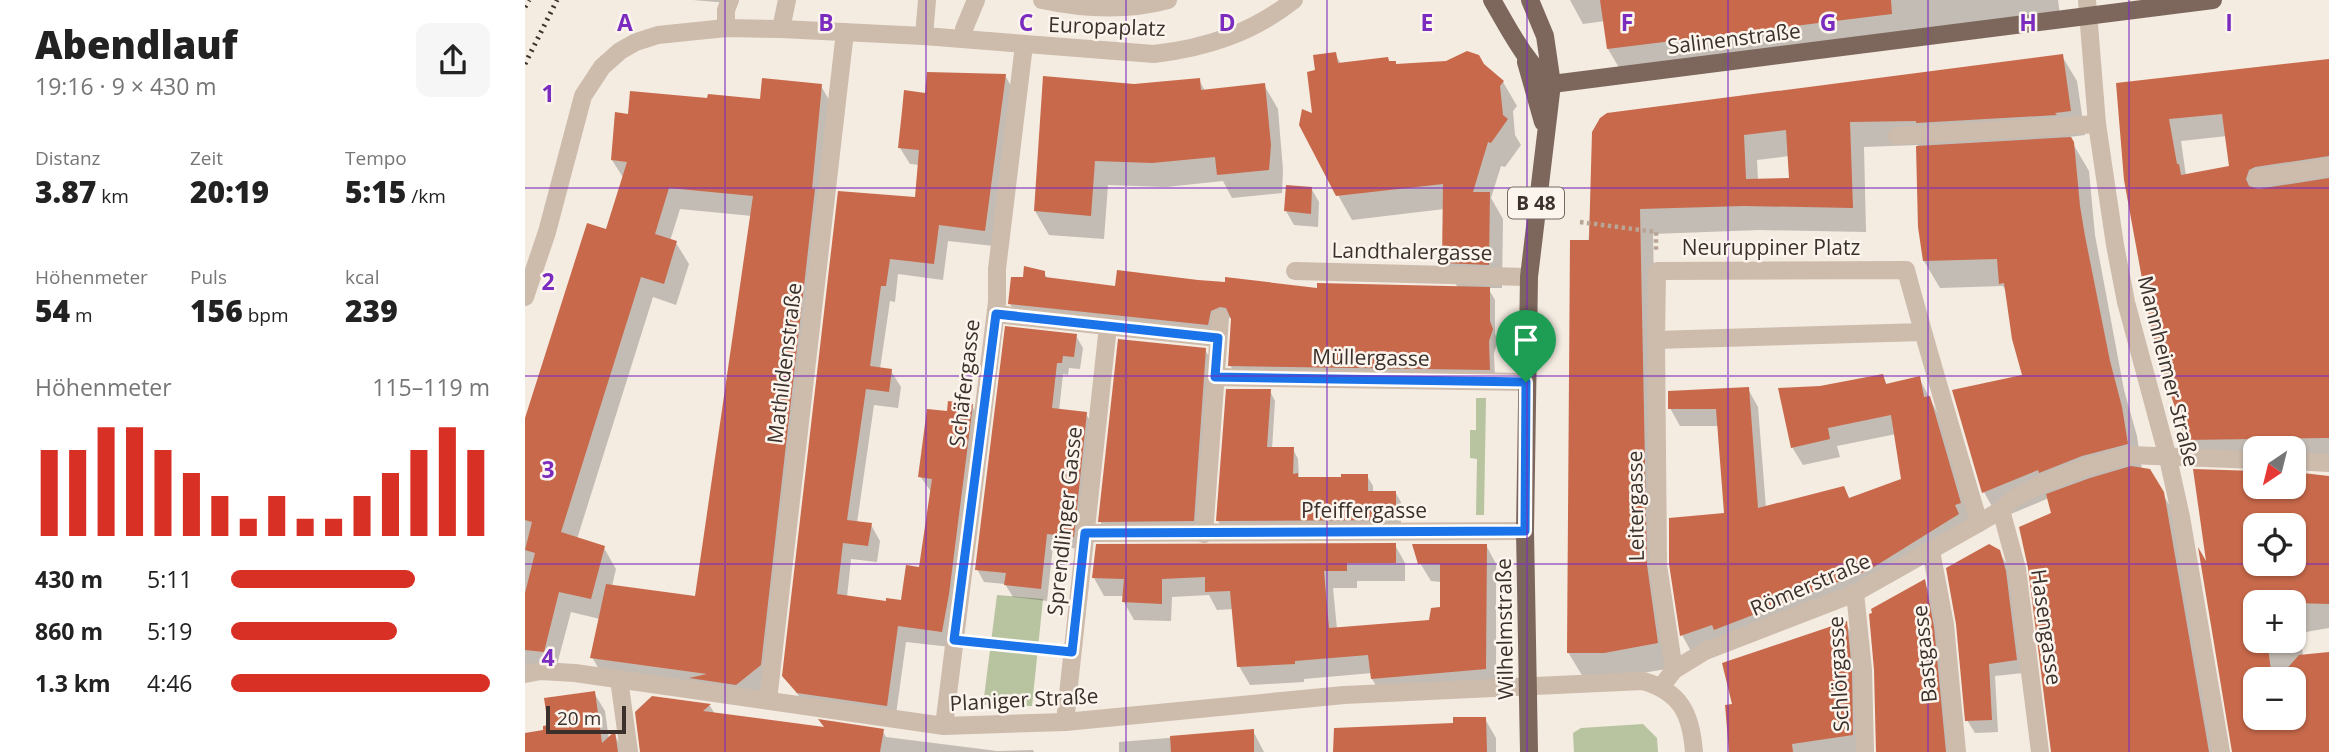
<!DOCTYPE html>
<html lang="de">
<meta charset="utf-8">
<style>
body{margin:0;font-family:"Open Sans",sans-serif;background:#f6f6f6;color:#222;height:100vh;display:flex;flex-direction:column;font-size:26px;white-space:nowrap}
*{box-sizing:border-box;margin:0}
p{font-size:23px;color:#767676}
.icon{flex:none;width:38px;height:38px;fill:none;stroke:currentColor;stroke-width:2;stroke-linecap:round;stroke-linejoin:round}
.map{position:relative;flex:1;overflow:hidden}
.side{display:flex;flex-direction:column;background:#fff;width:525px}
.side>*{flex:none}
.needle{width:46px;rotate:215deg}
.buttons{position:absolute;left:1718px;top:436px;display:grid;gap:14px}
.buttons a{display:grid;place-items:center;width:63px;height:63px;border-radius:14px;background:#fff;box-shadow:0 2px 5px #0004;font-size:35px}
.scale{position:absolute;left:21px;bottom:18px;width:80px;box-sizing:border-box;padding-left:7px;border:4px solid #3b302b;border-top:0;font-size:19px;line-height:24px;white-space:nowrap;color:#3b302b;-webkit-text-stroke:5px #fbf5ee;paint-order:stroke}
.pin{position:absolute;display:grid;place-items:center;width:60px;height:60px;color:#fff;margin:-72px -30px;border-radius:50% 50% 50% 0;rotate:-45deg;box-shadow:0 0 7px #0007}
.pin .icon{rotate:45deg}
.round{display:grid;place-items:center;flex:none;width:74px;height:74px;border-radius:14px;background:#f6f6f6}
.summary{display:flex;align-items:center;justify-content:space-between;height:119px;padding:0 35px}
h1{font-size:38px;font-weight:800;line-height:52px}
.metrics{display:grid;grid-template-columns:repeat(3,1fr);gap:10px;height:119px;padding:7px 35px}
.metrics div{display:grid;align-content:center}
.metrics b{font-size:30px;font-weight:800}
.metrics small{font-size:19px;font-weight:400}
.metrics p{font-size:19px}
.chart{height:196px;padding:14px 35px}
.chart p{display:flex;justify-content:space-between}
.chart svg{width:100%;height:126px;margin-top:7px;stroke:#d93025;stroke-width:6}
ul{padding:0 35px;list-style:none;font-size:23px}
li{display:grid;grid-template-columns:112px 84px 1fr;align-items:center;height:52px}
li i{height:18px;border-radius:9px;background:#d93025}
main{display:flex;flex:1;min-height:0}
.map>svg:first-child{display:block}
</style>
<main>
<section class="side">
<div class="summary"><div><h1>Abendlauf</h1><p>19:16 · 9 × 430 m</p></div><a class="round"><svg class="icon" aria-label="share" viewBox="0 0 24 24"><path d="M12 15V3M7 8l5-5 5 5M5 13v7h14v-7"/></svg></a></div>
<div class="metrics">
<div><p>Distanz</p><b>3.87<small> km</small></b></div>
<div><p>Zeit</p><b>20:19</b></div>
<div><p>Tempo</p><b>5:15<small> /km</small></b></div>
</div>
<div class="metrics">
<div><p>Höhenmeter</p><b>54<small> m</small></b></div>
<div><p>Puls</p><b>156<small> bpm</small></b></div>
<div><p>kcal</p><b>239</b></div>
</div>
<div class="chart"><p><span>Höhenmeter</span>115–119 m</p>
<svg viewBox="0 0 160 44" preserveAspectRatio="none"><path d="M5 44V14M15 44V14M25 44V6M35 44V6M45 44V14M55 44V22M65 44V30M75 44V38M85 44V30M95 44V38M105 44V38M115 44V30M125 44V22M135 44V14M145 44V6M155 44V14"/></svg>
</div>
<ul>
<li><b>430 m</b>5:11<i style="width:71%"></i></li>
<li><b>860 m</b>5:19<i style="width:64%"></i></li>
<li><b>1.3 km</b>4:46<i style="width:100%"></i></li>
</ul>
</section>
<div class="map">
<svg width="1804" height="752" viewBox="0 0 1804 752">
<rect width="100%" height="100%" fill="#f4ebe1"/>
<g fill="#b8c4a0">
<polygon points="951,398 961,398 959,515 951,515 952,459 945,458 945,430 951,430"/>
<polygon points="472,595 518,599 507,706 458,705"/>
<polygon points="1118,724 1132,738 1133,752 1049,752 1048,733 1056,728"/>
</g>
<g fill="#0003" fill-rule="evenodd">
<polygon points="168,0 203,0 203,3"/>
<polygon points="1045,0 1533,0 1535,15 1096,71 1083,49 1080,21 1058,24"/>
<polygon points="810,54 816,64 958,66 978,82 992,106 988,111 990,135 996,145 980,167 976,166 966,198 978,219 977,288 963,288 970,300 970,334 973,341 969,353 970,380 711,376 705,365 708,319 702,317 689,336 491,314 485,304 499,279 519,273 523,279 592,288 673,281 793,290 933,288 919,263 919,209 827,220 813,195 789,115 792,72"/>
<path d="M1537,56l15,25 8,54 -16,2 20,34 6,64 29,155 13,46 5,34 20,23 14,23 41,236h-164v-238l-4,-16 -50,21 -15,-27 -30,-100 70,-16 -16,-81 -5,-9 -63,2 -16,-27 -5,-34 -1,-82 -54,2 2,85 -107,-2 -106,4 7,358 12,76 -53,9h-36l-15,-25 26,-520zM1264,156l1,23 -32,1 -1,-20z"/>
<path d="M1804,61v399l-35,1v-13h-38v13l-55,1 -13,-22 -70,-355zM1702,136l4,32 -45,8 -5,-35z"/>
<polygon points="480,75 489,92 469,246 423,241 418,280 373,274 370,302 365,301 355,369 366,371 376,387 373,408 349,405 332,523 346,525 355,541 352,562 326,559 322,597 363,603 378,602 396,568 407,493 395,476 447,406 456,422 426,647 381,642 370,722 283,709 259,675 315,193 392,199 395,165 385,164 375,148 401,95"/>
<polygon points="674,80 680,91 739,85 753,109 758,170 757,193 707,198 698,181 641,187 583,185 579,239 524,235 510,211 609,86"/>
<path d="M296,86l12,21 -61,580 -24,18 -144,-27 -12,-21 8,-38 -29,-7 -16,60 -30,-4v-244l83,-193 16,-52 -12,-19 18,-45 79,-15 53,1zM155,209l72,7 -56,382 -84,-12 4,-17 -12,-21 -27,-9 76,-242 23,8 13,-41 -13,-21 -6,-2z"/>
<polygon points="786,188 794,202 793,227 769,225 761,211"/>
<polygon points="482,328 551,336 558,348 555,369 544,368 543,375 538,374 534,411 561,414 568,426 555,549 528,546 522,601 488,597 480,584 459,582 452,569"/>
<polygon points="680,350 687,361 674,532 581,532 575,521"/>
<polygon points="1357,375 1362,385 1394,378 1414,416 1445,521 1354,588 1167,653 1157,635 1201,515 1194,426 1155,426 1145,408 1223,389 1233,407 1241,508 1319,488 1325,500 1378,480 1371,434 1312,446 1315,457 1278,465 1267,447 1296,387"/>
<polygon points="745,391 750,401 747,449 768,449 773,459 774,479 818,479 842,476 848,486 848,492 870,492 876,502 876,530 699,531 693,521"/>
<path d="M1804,478v150l-29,5 3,23 26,-2v98h-96l-24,-183 47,-83h38zM1731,525h38v39h-38zM1731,602h38v38h-38zM1731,679h38v39h-38z"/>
<polygon points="870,545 880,563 880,581 832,581 832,588 808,588 812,629 905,622 916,609 916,582 906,581 895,563 961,545 971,564 971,687 858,697 847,679 847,673 779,679 779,682 725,685 714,666 708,609 692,610 684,595 647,597 646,621 609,620 599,602 599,596 579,596 569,578"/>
<polygon points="1474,552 1482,565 1487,586 1498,673 1470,676 1473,732 1450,733 1442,720"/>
<polygon points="1399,582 1411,603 1430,752 1353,752"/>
<polygon points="1321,624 1333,645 1340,752 1205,752 1209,705"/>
<polygon points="69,693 80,711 84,740 89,734 99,752 0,752 0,735 21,732"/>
<polygon points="128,697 185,706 190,714 300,729 357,730 361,737 472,751 508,750 509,752 117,752"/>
<polygon points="960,719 971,738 971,752 810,752"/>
<polygon points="728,731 739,752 594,752 594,742"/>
</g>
<g fill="#c8694b" fill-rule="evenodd">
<polygon points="1075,0 1366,0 1367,14 1082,49"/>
<polygon points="942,51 954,55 959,64 979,81 975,86 978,115 983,119 966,143 963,142 948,192 965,192 964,265 917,263 918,184 811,196 774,125 777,109 787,113 782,72 790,70 788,55 811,52 813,63 863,57 864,61 871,61 871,64 921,61"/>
<path d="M1538,54l8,57 -16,2 2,2 -141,8v-2l-66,1 3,86 -109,-2 -104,3 7,356 11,78 -54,10h-37l3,-413h19l3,-108 8,-14 7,-5zM1261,130l3,48 -43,1 -2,-44z"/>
<path d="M1804,59v97l-74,11 -6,3 -3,9 3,7 9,3 71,-11v260l-143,2 -29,-86 -8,-37 -25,-137 -8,-97zM1697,114l7,52 -48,9 -2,-11h-2l-8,-45z"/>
<polygon points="402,72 481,74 460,231 414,225 409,264 365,259 361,286 356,286 345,366 367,369 364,392 341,389 322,520 347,523 343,546 318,543 312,594 361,601 361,598 376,600 381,565 394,567 407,479 393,477 402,409 422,411 423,401 448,404 424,594 417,632 373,626 362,706 272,693 257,676 313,191 390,197 394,150 373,148 377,111 379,90 400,93"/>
<polygon points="518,76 609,84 675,78 676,90 740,83 746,145 744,170 692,175 690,157 627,163 570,161 566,216 509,211"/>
<polygon points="237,78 297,84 287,189 290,189 236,665 211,685 164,678 182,674 65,658 81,584 170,596 228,196 144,188 130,234 152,241 139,284 116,277 36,532 80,546 66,599 34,592 19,652 0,650 0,593 10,553 0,550 7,522 0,520 0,418 62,223 81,229 102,162 86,160 90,112 103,114 105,91 182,98 183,94 235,99"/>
<polygon points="1546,137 1549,142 1555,206 1560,236 1585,361 1597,407 1603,444 1557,456 1514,473 1513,470 1457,493 1427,390 1497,375 1487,339 1479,283 1474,284 1472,259 1398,261 1393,227 1391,146"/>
<polygon points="761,185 787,187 786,214 759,211"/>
<polygon points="499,266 520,271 520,277 590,286 592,270 673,280 700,282 700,277 792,288 792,283 965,287 965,321 968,329 964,341 965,370 703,366 706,319 701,308 695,307 686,311 683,325 483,304 486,277 498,277"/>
<polygon points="480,326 552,334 549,357 538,356 537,363 532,363 527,408 562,412 549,537 522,534 516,589 479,585 481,573 450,570"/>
<polygon points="593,339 681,348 669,521 573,522"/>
<polygon points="1358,374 1361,384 1395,376 1399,397 1405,396 1436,503 1430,505 1434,514 1344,570 1189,630 1187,625 1155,636 1144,564 1144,518 1199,513 1191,409 1143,409 1143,391 1224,387 1233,508 1319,486 1324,498 1376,479 1366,415 1303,428 1305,439 1266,448 1253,388 1295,386"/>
<polygon points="701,389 746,389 742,447 769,447 768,474 773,473 773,477 816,477 816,474 843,474 843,491 871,491 871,520 691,521"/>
<polygon points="1606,466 1625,469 1639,492 1684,752 1526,752 1503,568 1494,527 1526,513 1521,494 1565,478"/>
<path d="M1668,469l63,2v15h38v-14l35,4v128l-73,-2v38h11l5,39h-16v39h38v-39h-16l21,-24 30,-3v100h-97l-34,-205 8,14zM1731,525h38v39h-38z"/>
<polygon points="871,543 871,563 822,563 822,571 799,571 804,628 904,620 906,608 915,607 915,564 893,564 887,544 962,544 961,669 846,679 843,655 770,661 770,664 712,667 705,591 680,592 680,577 637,579 637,604 597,602 599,579 567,578 571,544"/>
<polygon points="1464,544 1475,550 1481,571 1492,660 1464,664 1467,720 1440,721 1431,624 1421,568"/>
<polygon points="1400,579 1409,627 1421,752 1351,752 1349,670 1344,614 1347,613 1346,609"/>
<polygon points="1322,621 1327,671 1328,735 1267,744 1268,752 1204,752 1200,705 1207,704 1197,663"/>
<polygon points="70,691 77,743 90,731 93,752 0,752 0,733 18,730 18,726 23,725 19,698"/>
<polygon points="127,696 186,704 178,711 299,727 293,719 359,729 355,752 115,752 110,712"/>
<polygon points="928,717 961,717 962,752 808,752 809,728 928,723"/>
<polygon points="729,729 729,752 646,752 645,736"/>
</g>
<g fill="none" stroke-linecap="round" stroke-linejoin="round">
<g stroke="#b9a596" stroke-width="4.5" stroke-dasharray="3.5 3.5" stroke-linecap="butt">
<polyline points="1055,222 1131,232 1131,252"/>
<polyline points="451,643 526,650"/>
</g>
<g stroke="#cdbbac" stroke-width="18">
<path d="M517,0c42,9 85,11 126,0"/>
<polyline points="1562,0 1572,124 1590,245 1601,302 1643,458 1656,517 1696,752"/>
<polyline points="201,28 201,10 205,0"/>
<polyline points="256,29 262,0"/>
<polyline points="399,36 402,0"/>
<polyline points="439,39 439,29 451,0"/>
<polyline points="1372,136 1572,124"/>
<polyline points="1732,178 1804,167"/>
<polyline points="770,271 1004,277"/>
<path d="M0,297l22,-65 36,-136 19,-29 18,-16 16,-9 22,-7 68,-7 55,1 143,7 230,18c52,-6 98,-21 140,-54"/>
<polyline points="471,314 693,338"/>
<path d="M1398,332l-267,8 1,-69 249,-1c23,85 48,169 73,253"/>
<polyline points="1131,340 1133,565 1149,670"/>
<polyline points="690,377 1001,382"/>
<polyline points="1769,461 1804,463"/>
<polyline points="1476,510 1492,569 1515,752"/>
<polyline points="560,533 1000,531"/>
<polyline points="679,534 695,318"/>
<polyline points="1406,551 1420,625 1432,752"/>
<polyline points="1330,593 1338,670 1340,752"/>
<path d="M0,674l16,-3 34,2 369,53 121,-4 279,-27 299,-14c38,11 48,33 51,71"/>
<polyline points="94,679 104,752"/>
<polyline points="1136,687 1149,670 1180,651 1330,593 1454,523 1476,510 1489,498 1516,484 1561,467 1605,455 1731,460"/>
<polyline points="243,700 320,32"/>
<polyline points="540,722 583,326"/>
<polyline points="419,726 472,302 472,269 499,45"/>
</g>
<g stroke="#7d675c" stroke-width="18">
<path d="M967,0c17,29 33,62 60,84"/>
<polyline points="1001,62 1018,122"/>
<polyline points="1027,84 1688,0"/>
<polyline points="1004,752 1000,531 1004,277 1027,84 1020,36 1005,0"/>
</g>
<g stroke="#3b302b" stroke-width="5" stroke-dasharray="2 5" stroke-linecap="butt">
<polyline points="0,7 4,0"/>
<polyline points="0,64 32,0"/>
</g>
</g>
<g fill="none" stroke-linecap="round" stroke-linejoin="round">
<g stroke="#fff" stroke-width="14">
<polygon id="route" points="471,314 693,338 690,377 1001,382 1000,531 560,533 547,652 429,640"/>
</g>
<use href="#route" stroke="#1a73e8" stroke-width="9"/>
</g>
<path fill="none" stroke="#7b2cbf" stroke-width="2" stroke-opacity="0.55" d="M200,0v752M401,0v752M601,0v752M802,0v752M1002,0v752M1203,0v752M1403,0v752M1604,0v752M0,188h1804M0,376h1804M0,564h1804"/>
<g text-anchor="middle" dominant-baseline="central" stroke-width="5" stroke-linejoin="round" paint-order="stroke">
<rect fill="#fbf5ee" stroke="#756b66" stroke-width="2" x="983" y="187.5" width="56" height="31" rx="5"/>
<g font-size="19" font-weight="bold" fill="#3b302b">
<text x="1011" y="203">B 48</text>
</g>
<g font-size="21" fill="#3b302b" stroke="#fbf5ee">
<text transform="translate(582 26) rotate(2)">Europaplatz</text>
<text transform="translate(1209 38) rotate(-7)">Salinenstraße</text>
<text x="1246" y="247">Neuruppiner Platz</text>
<text transform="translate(887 251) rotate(1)">Landthalergasse</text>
<text transform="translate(846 357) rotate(1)">Müllergasse</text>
<text transform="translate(259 363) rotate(-83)">Mathildenstraße</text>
<text transform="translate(1644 371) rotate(76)">Mannheimer Straße</text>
<text transform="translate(439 383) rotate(-83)">Schäfergasse</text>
<text transform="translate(1110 506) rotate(-91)">Leitergasse</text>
<text x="839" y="510">Pfeiffergasse</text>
<text transform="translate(539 521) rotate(-84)">Sprendlinger Gasse</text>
<text transform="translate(1285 584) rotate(-23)">Römerstraße</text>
<text transform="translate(1522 627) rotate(82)">Hasengasse</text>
<text transform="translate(979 629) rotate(-91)">Wilhelmstraße</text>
<text transform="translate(1399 654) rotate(-96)">Bastgasse</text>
<text transform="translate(1313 674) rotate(-93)">Schlörgasse</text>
<text transform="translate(499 699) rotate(-3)">Planiger Straße</text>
</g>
</g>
<g font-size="23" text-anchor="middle" font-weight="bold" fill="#7b2cbf" stroke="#fbf5ee" stroke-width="5" stroke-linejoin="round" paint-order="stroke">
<text x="100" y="31">A</text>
<text x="301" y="31">B</text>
<text x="501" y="31">C</text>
<text x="702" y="31">D</text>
<text x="902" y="31">E</text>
<text x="1102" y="31">F</text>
<text x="1303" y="31">G</text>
<text x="1503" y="31">H</text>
<text x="1704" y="31">I</text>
<text x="23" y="102">1</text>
<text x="23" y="290">2</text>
<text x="23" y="478">3</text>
<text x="23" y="666">4</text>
</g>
</svg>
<div class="buttons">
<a><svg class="needle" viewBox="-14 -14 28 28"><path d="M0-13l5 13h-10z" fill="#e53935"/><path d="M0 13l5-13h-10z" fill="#767676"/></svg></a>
<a><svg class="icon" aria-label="locate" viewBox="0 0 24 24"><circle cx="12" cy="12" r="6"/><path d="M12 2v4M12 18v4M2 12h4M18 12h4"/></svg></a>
<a>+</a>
<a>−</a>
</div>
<div class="scale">20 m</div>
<div class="pin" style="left:1001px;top:382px;background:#1e9e55"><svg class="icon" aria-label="arrive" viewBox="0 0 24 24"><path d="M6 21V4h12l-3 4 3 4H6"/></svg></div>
</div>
</main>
